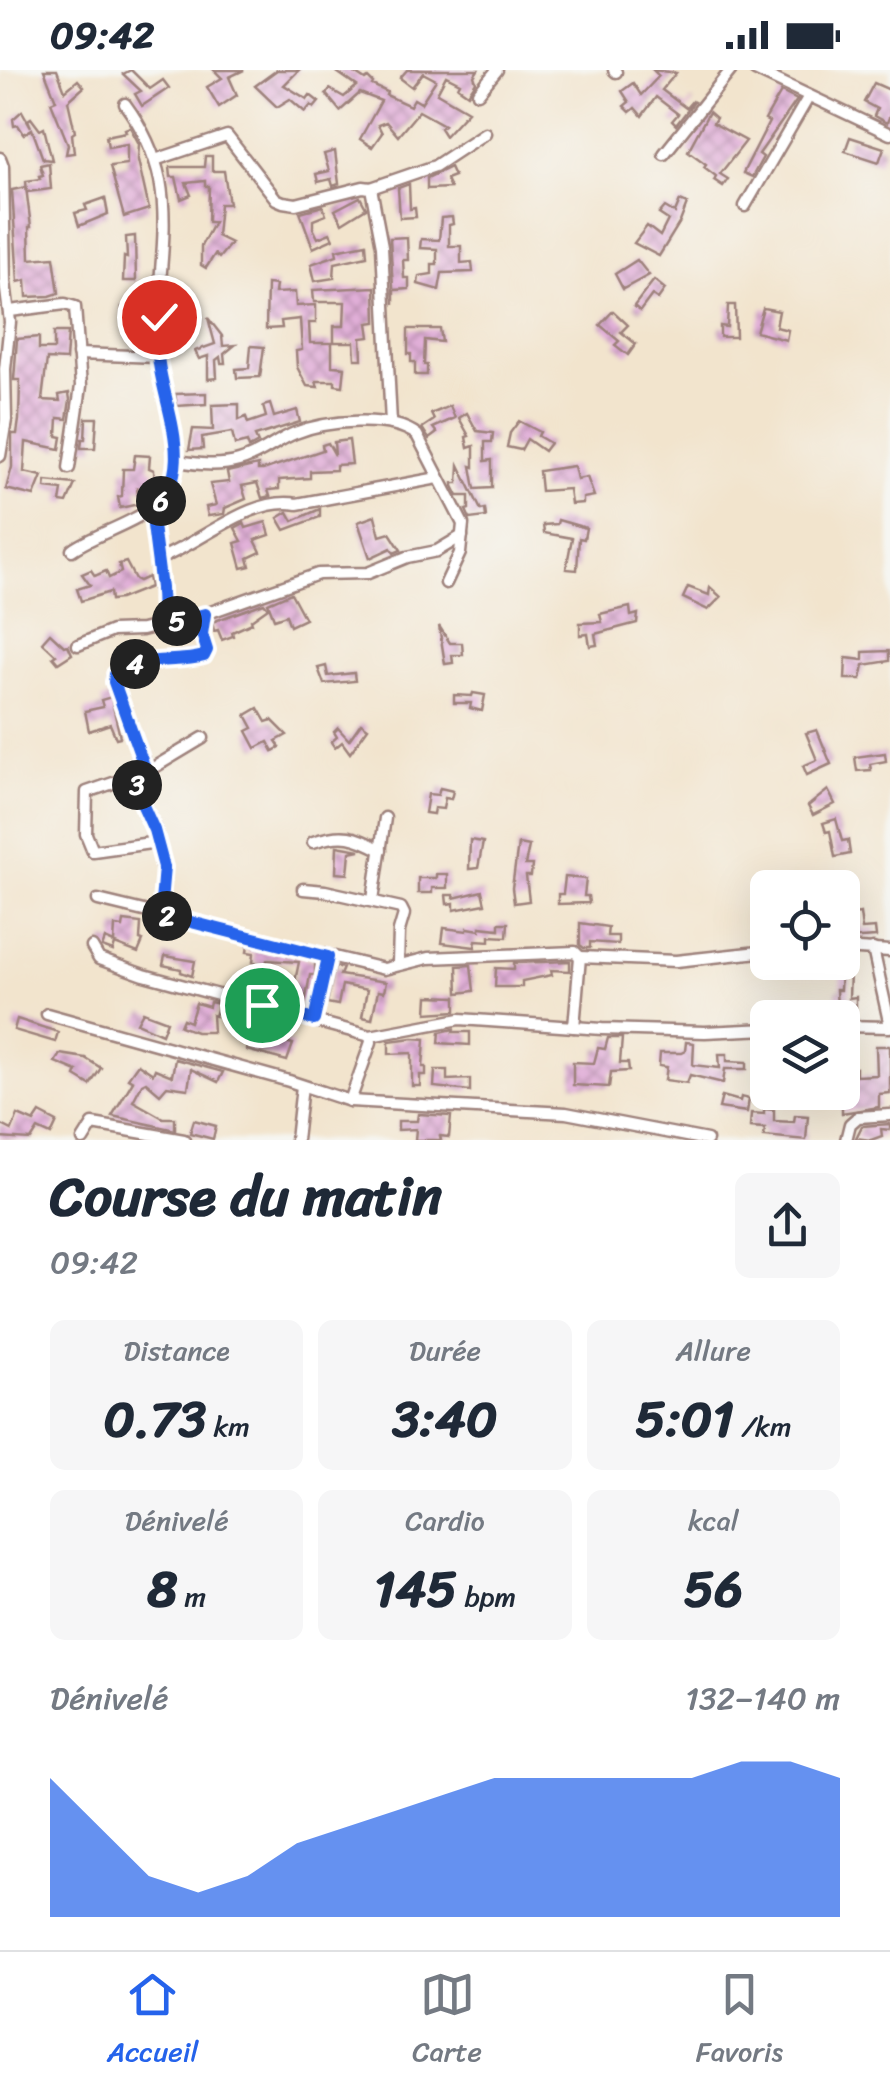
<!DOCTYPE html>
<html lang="fr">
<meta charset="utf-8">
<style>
body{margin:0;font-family:Sriracha,sans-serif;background:#f6f6f7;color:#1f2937;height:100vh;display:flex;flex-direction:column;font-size:38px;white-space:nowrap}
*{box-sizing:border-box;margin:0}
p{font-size:32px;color:#747a83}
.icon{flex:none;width:55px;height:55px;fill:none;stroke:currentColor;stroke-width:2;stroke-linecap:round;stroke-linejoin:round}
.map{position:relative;height:1070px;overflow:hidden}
.side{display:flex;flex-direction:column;background:#fff;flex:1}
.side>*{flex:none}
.fabs{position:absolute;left:750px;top:800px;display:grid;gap:20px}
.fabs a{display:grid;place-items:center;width:110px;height:110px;border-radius:15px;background:#fff;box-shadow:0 10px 40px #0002;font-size:50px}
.pin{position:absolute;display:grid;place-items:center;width:85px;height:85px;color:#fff;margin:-42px;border:5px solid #fff;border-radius:50%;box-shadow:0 2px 10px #0007}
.km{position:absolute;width:50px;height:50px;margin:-25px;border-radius:50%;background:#222;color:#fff;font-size:28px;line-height:50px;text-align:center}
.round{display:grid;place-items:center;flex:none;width:105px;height:105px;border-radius:15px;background:#f6f6f7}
.summary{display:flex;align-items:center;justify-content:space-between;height:170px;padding:0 50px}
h1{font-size:55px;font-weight:700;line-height:75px}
.metrics{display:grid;grid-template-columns:repeat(3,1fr);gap:15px;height:170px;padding:10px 50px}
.metrics div{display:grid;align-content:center;border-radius:15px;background:#f6f6f7;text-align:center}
.metrics b{font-size:50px;font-weight:700}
.metrics small{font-size:28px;font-weight:400}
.metrics p{font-size:28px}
.chart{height:280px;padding:20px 50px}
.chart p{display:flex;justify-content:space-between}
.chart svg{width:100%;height:180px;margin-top:10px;fill:#2563eb;opacity:.7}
.status{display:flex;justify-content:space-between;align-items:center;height:70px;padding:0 50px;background:#fff;direction:ltr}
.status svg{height:28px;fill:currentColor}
.dock{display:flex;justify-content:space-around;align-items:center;height:140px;border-top:2px solid #e0e1e3;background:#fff;font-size:28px;color:#747a83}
.dock a{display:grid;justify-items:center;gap:5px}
.dock .selected{color:#2563eb}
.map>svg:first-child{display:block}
</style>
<div class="status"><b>09:42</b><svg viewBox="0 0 49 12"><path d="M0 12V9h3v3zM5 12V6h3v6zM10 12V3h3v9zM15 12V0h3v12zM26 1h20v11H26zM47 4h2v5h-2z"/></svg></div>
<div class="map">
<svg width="890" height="1070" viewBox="0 0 890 1070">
<defs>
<pattern id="building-cross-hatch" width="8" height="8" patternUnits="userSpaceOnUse" patternTransform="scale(2.5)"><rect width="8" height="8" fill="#e1afd8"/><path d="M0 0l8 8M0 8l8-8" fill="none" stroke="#b88eaf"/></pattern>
</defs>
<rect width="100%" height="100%" fill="#f6f6f2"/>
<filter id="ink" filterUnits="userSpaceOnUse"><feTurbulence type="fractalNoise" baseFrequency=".01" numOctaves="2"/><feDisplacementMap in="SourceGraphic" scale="20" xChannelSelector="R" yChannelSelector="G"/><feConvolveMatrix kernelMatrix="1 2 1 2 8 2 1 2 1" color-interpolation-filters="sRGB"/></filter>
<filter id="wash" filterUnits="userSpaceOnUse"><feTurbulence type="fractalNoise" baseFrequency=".0048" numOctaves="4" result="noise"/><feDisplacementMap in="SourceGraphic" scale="40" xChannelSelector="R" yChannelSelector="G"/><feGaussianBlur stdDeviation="2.25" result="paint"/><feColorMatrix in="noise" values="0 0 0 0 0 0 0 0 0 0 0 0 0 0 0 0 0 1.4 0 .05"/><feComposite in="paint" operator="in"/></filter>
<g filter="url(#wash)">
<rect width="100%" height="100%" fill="#f2e4cd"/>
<g id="blocks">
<g fill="url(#building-cross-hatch)">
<polygon points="44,0 57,0 65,21 78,10 84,17 68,31 75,62 72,64 74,83 66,84 68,74 51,32 56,30"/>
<polygon points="131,0 150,19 163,10 169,18 142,36 135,24 141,21 123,4"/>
<polygon points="214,0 244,0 229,7 237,25 219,37 207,17 222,8"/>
<polygon points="277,0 299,0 284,15 307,29 310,25 319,32 314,38 311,35 305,42 290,29 277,37 255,16"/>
<polygon points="334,0 350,0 365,10 368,8 373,13 372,15 387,22 386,25 410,36 414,29 421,33 436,10 423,3 412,17 400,8 407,0 478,0 474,6 476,12 468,24 458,17 460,13 446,6 437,23 468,41 445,66 440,58 444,55 419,41 398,66 386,52 378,55 382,63 372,77 360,69 381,31 360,23 340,41 326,24 330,19 344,27 357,16"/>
<polygon points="653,0 676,3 662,20 686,38 692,31 694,32 676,55 672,51 678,44 656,27 642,46 635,38 630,42 624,36 629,32 622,21 633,13 641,25 659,6"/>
<polygon points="874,13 890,20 890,45 887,53 874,46 877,39 864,32"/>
<polygon points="781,22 797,30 759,84 763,87 752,107 743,103 769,52 765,50"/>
<polygon points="22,41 31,57 28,50 31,48 40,60 44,58 52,90 43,89 32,59 24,64 18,55 14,56 13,49"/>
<polygon points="709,42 716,48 713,53 746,71 720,104 728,109 723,116 714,110 716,106 704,97 706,94 688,81"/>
<polygon points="130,57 139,74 138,90 149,139 124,147 110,96 127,94 127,74 108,77 106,66 126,62 125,59"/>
<polygon points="850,67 884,78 879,92 845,81"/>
<polygon points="335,81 339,114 333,116 331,109 318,112 316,104 329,101 324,84"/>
<polygon points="205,86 212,86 212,101 224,101 229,134 220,134 217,166 231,173 219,188 215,184 206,198 201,195 201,176 214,152 208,152 209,116 205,116 205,111 186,113 191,125 181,129 176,107 171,107 170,97 204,97"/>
<polygon points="49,93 51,119 27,122 26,111 40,109 39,106 43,105 40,95"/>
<polygon points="450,97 454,106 446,109 450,118 427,119 427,108"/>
<polygon points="409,114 410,139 415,138 416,147 400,148 398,118"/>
<polygon points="26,117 31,157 29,157 30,189 54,187 59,223 50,226 27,227 26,210 18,212 12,120"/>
<polygon points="360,127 366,138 342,153 335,140"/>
<polygon points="105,128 108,144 79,156 75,143 87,140 85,135"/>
<polygon points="680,131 687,134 680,152 659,186 634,173 647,156 660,166 668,150 659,144 665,137 675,143"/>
<polygon points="323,136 326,145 313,150 313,158 318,168 330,163 333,169 313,178 300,142"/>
<polygon points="452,147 453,154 449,155 449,176 461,176 461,193 472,192 473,202 442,203 439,220 418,214 419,206 432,204 432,194 437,194 437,179 420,178 421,169 439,170 441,148"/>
<polygon points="135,166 136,211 123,211 124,187 127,188 126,167"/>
<polygon points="407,167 408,190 403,190 404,208 409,208 409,219 394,220 394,234 390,168"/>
<polygon points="366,174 367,186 335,193 334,208 315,211 311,194 337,185 336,180"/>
<polygon points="637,190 649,205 623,219 615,204"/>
<polygon points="654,210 665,219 658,229 652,225 640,241 634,236"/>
<polygon points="267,214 276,215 275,223 295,222 296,236 316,235 316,253 309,253 310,273 332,273 332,296 345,297 343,316 335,315 335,311 316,311 318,317 307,316 297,297 296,281 302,280 300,249 281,251 282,258 266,259"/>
<polygon points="375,217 376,252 368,253 370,267 361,268 362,289 355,289 354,272 334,272 334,256 344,256 345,232 314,232 313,220"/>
<polygon points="134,225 143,225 143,252 149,251 148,263 136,263 135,244 122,244 122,237 134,237"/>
<polygon points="728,235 735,235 736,267 720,267 720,256 727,257"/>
<polygon points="763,238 779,241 776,257 788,260 786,270 756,262"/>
<polygon points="613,241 628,255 621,262 636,274 628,285 615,275 619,271 600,255"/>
<polygon points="208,248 222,266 223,276 235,275 224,284 225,293 221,293 220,287 216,290 217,308 208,309 208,286 199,289 195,281 215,274"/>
<polygon points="408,259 440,259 442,272 425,270 424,295 427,295 427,305 415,305 415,292 411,292 411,284 408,284"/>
<polygon points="54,262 68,262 66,290 47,289 42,330 60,331 59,325 69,323 70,330 67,349 58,348 57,366 62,367 60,379 26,372 24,402 42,406 34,426 6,419 12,397 12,364 17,364 19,350 20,310 14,310 17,269 39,267 39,279 54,279"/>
<polygon points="251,276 264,277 260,307 237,308 236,299 249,298"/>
<polygon points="206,323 206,334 177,336 175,324"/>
<polygon points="239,334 239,350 246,347 248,353 266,347 263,336 270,334 274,347 297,340 300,352 255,366 258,373 249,378 247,372 235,375 232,362 202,367 203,379 189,380 193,359 213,360 212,335"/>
<polygon points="450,336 455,348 433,358 437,363 429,369 422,358 434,350 431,344"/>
<polygon points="467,343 477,361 493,363 492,372 485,372 485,391 492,390 492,418 475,419 471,396 474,397 474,376 468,378 466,367 469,366 459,348"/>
<polygon points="86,348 97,348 95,378 81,378 82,369 85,369"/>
<polygon points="519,351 540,362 538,366 550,373 544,381 527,369 521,380 507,377 510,363"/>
<polygon points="349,370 352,394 336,395 336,400 310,401 310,408 279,410 279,419 268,420 270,426 262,428 257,413 242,416 246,429 225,438 224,444 208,446 206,437 216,435 210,414 229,412 227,402 258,395 258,400 263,400 323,380 322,375 328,373 335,385 334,372"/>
<polygon points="135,385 150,386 149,398 154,400 155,417 137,418 139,434 120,438 118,427 122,426 123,399 133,399"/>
<polygon points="459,395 481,440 485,439 486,447 470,449 466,440 469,439 469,426 458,426 453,416 453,413 458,413"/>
<polygon points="574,396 577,409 587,407 594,426 583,428 583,433 571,434 569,419 541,421 539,401"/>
<polygon points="46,411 75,414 67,433 60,432 62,420 45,418"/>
<polygon points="320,439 320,447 285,460 278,448 288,442 293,451"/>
<polygon points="375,446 380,466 390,463 401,480 394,483 391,478 370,488 358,452"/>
<polygon points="558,450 586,458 584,469 579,468 577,500 566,499 572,468 544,463 543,455 557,454"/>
<polygon points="266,452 270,465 255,470 261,482 248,488 250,496 242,498 235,473 242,471 235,458 244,453 246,458"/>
<polygon points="126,492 135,509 139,511 148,507 150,517 120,529 111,530 110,522 81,531 77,519 90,515 82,504 91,500 95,506 106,501 109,508 121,502 119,494"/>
<polygon points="688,517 709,525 710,517 721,527 708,540 683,528"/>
<polygon points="291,523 305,549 290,556 286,545 274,549 268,533"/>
<polygon points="264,533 268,538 251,550 252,553 232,562 233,566 222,570 218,560 214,561 212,552"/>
<polygon points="630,537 631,546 638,544 637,553 595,564 597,575 590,576 588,564 580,565 580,553 602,552 600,544"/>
<polygon points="439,556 450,573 462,573 463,585 452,585 453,593 445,594"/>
<polygon points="50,563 64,576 68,575 72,584 58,593 53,587 56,585 42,572"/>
<polygon points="889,581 889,591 864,595 861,609 845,609 846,588 863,590 863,582"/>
<polygon points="326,596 328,606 354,603 355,611 324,614 318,598"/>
<polygon points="473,623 485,625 482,641 470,638 471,633 454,633 454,625 472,626"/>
<polygon points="111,627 120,667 116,668 110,654 89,661 85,641 103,637 101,630"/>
<polygon points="258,638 266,652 272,650 287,665 276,671 280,677 273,681 268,672 256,678 247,661 253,658 246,645"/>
<polygon points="361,653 368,658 350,683 342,672 335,678 331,672 337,667 334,662 338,658 349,670"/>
<polygon points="817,660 831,694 807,705 803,696 817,690 806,663"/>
<polygon points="885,683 886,691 870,694 871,700 857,701 855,687"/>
<polygon points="440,718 453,721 451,729 445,728 443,739 434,738 433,744 425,743 428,724 438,725"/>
<polygon points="828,720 835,734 813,745 808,736"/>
<polygon points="836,749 842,771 848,770 850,784 835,787 830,761 826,762 823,753"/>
<polygon points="470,770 483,772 478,798 469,799"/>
<polygon points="518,774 529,776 525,795 532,795 531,806 526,806 529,831 514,833 512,818"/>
<polygon points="337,776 360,780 350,782 348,804 336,803"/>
<polygon points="436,804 447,804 447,818 432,818 432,823 418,823 418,808 436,808"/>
<polygon points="565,807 586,809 584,826 588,826 589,833 558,834 558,824 563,824"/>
<polygon points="482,821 485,834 454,840 454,833 447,834 446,825 454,825 454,828"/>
<polygon points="860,843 862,859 875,858 876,867 842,869 842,846"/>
<polygon points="124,851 141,853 140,870 143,871 138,883 115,874 113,881 102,877 105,869 114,873 115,856 123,857"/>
<polygon points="499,853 508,853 507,867 490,866 490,871 476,870 475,877 442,873 444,858 467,861 468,858 480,860 480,857 499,859"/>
<polygon points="580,853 608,857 607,866 618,866 618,874 590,872 590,878 584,878 580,875"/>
<polygon points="248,875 315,891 315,905 310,905 305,933 268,927 269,918 293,921 299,892 267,890 266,895 253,892 254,883 247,882"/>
<polygon points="165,886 195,891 192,906 181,902 181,899 163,895"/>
<polygon points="570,891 570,901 551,900 552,905 522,911 522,917 495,917 496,898 514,899 514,893"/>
<polygon points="471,895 474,921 458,923 457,896"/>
<polygon points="335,896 343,898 340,905 386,912 384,922 378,921 372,949 362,947 367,920 342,915 338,935 327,933"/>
<polygon points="841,900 850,901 849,928 856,927 856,946 822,946 822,938 837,938 836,920 840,920"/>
<polygon points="428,926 456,927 456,941 427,943"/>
<polygon points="210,932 219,934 215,946 212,945 213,962 196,962 180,956 183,949 190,952 196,933 209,937"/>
<polygon points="143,942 167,951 162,964 137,953"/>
<polygon points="17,949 58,962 55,972 14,960"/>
<polygon points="247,950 286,956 282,971 293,974 287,991 246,980 251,967 242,965"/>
<polygon points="454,959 453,962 470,962 470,975 439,973 440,962"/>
<polygon points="413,968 425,969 423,997 426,997 426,1005 420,1005 420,1016 412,1016 412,983 389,984 389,971"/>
<polygon points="608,968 622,968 620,993 628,993 629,1001 611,1002 609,1017 573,1015 573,992 594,993 598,978 605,979"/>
<polygon points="686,972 694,973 693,995 720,998 719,984 727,984 727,991 747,992 747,999 725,999 723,1013 690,1005 687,1013 665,1010 667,997 659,996 660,983 681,983 685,981"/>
<polygon points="876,976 890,976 890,1023 879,1024 879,1037 842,1043 842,1010 849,1009 848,999 856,998 856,1006 877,1005"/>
<polygon points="60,984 85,988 101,998 90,1015 75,1006 77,1001 55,992"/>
<polygon points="175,989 223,1002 218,1012 191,999 188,1019 167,1016 160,1024 146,1012 142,1014 133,1031 163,1048 175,1048 175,1060 112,1046 133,1011 128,1008 138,994 153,1004 155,999 172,1006"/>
<polygon points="435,1000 447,1000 447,1010 470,1009 470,1021 434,1017"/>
<polygon points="722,1026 740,1031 741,1027 749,1029 747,1042 719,1038"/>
<polygon points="764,1039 774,1040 774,1051 794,1052 795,1045 808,1046 806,1070 764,1066 765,1058 750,1057 751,1043 764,1044"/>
<polygon points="40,1043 57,1052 51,1065 38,1059 31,1070 0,1068 0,1054 12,1060 18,1045 34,1052"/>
<polygon points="418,1044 451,1046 449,1067 440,1066 441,1070 415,1070 416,1059 398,1060 398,1051 417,1051"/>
<polygon points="194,1050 216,1056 213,1069 190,1063"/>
<polygon points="890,1054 890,1060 881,1059 882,1066 871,1070 856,1068 862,1056"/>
</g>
</g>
</g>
<g filter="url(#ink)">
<use href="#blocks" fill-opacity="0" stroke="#9e827c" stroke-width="2.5"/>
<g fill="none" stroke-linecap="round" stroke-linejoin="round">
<g stroke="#9e827c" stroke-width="15">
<g id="minor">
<polyline points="614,0 616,2"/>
<polyline points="755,0 890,64"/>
<polyline points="478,23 497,0"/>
<polyline points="664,84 731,0"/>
<polyline points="0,88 3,96 5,212 10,252 5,299 6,350 0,386"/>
<polyline points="155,90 227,66 276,129 283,132 296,134 363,117 371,118 435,96 485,63"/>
<polyline points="371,118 382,176 391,353"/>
<polyline points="745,136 809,26"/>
<polyline points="10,241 65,234 75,237 81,316 69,398"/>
<polyline points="78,284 158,287"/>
<path d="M176,391c21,3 43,6 63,0 22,-6 36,-20 56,-28 30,-12 95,-19 122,2l46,89 -3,29 -14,30"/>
<polyline points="151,440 163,553"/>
<path d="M72,480c27,-19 80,-31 96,-59 22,-38 -7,-95 -10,-135 -5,-59 13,-117 2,-176 -6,-28 -18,-53 -35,-76"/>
<path d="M156,490c43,-15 95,-65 141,-56l141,-26"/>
<polyline points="78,575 112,561 142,560 205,544 318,504 368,503 407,487 437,481 462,466"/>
<polyline points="158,772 93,781 86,764 87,722 148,701 203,668"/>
<path d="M313,772c30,-10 42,-6 68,8"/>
<polyline points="303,819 325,821 401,838 404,844 399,861 398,893"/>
<polyline points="98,830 384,899 428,888 575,882 580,887 574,957"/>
<polyline points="373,830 385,748"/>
<polyline points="160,844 163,797 155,760 136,720 145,696 113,607 126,596 204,585 207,581 201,564 205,544"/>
<polyline points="92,877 99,889 144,905 370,966 371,972 350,1031"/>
<polyline points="842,878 890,881"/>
<polyline points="873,879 890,956"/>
<polyline points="580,887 676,891 768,881"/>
<polyline points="47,944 289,1011 350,1031 566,1043 707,1070"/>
<polyline points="314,949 328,887"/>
<polyline points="842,956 890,957"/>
<polyline points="370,966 460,949 602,959 705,962 768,959"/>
<polyline points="83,1070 93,1054 184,1070"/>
<polyline points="296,1070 302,1016"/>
<polyline points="846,1070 850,1054 858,1047 890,1045"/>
</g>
</g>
<use href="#minor" stroke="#fff" stroke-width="10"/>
</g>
</g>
<g fill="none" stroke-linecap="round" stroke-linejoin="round" filter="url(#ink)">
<g stroke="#fff" stroke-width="20">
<path id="route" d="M159,247c-1,13 -2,26 -1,39 4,48 42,117 -7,154l10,78 1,33 12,1 31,-8 -3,20 5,16 -3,6c-27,8 -67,-1 -89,18l-1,8 30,84 -8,24 18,40 10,37 -4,47 168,43 -14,63 -52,-15"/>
</g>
<use href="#route" stroke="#2563eb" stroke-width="12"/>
</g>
</svg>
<div class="fabs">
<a><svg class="icon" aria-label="locate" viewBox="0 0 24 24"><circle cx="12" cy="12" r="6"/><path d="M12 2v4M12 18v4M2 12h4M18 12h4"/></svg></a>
<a><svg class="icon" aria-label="layers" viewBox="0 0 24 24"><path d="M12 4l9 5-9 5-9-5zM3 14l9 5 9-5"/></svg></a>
</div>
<div class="pin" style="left:262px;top:935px;background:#1e9e55"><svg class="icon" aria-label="arrive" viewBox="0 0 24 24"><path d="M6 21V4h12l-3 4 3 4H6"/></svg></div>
<div class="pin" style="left:159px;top:247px;background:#d93025"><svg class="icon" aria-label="check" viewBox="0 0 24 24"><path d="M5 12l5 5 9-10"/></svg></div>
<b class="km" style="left:167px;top:846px">2</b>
<b class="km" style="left:137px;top:715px">3</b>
<b class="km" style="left:135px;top:594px">4</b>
<b class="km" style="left:177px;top:551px">5</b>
<b class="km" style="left:161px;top:431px">6</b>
</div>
<section class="side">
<div class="summary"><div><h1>Course du matin</h1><p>09:42</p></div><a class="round"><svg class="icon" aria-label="share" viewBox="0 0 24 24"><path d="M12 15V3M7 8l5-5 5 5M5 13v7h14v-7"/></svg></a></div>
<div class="metrics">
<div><p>Distance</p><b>0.73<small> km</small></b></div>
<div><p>Durée</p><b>3:40</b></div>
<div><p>Allure</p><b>5:01<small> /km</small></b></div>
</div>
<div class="metrics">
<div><p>Dénivelé</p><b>8<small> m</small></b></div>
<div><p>Cardio</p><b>145<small> bpm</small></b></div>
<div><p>kcal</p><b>56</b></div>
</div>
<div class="chart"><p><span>Dénivelé</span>132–140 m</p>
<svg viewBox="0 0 160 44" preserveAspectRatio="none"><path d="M0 44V10L10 22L20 34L30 38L40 34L50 26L60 22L70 18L80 14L90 10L100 10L110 10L120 10L130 10L140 6L150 6L160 10V44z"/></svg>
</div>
</section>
<nav class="dock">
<a class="selected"><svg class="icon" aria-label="home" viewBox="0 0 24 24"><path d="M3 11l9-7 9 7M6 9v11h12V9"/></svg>Accueil</a>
<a><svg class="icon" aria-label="map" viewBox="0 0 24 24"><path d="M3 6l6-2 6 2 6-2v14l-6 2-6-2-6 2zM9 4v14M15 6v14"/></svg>Carte</a>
<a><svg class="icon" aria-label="saved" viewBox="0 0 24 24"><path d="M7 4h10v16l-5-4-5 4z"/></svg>Favoris</a>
</nav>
